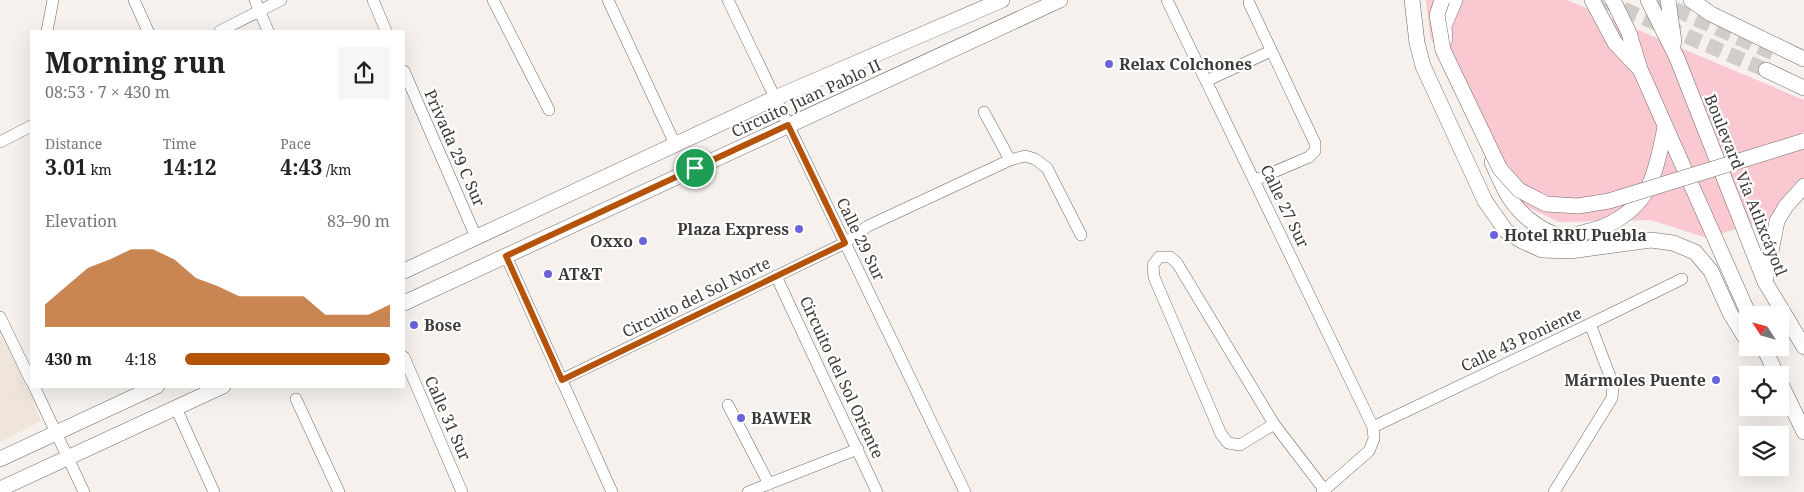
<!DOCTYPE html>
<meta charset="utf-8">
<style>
body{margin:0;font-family:"Noto Serif",serif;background:#f6f6f6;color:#222;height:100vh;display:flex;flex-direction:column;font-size:19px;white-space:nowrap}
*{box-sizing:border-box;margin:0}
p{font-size:16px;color:#767676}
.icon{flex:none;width:28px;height:28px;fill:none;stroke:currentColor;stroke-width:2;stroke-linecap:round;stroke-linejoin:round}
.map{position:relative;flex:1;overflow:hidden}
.panel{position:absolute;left:30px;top:30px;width:375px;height:358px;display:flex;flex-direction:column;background:#fff;border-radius:0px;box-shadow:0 5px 20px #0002}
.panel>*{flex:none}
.needle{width:32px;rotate:306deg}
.fabs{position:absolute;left:1739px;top:306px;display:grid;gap:10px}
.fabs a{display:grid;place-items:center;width:50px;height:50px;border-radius:0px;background:#fff;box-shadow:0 5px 20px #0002;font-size:25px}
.pin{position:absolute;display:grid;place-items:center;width:42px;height:42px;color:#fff;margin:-21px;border:2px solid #fff;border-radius:50%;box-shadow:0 1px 5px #0007}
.round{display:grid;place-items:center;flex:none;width:52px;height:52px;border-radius:0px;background:#f6f6f6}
.overview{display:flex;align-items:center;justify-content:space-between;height:85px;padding:0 15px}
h1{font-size:28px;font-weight:700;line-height:38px}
.metrics{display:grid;grid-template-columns:repeat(3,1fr);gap:8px;height:85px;padding:5px 15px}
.metrics div{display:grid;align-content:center}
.metrics b{font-size:21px;font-weight:700}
.metrics small{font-size:14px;font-weight:400}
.metrics p{font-size:14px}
.chart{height:140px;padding:10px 15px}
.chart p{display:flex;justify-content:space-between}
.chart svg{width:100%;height:90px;margin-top:5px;fill:#b45309;opacity:.7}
ul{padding:0 15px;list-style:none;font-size:16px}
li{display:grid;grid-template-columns:80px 60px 1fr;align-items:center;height:38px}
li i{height:12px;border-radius:6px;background:#b45309}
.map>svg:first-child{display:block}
</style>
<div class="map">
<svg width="1804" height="492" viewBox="0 0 1804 492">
<rect width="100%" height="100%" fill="#f6f1ec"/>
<polygon fill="#f0e5db" points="0,333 31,395 41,421 0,442"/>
<polygon fill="#fac8d0" points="1426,0 1567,0 1804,100 1804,178 1775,217 1707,238 1651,220 1559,222 1503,195 1430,36"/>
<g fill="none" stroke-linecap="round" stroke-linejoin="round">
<g stroke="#d1cdc8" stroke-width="15" stroke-dasharray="15 8" stroke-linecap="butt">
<polyline points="1602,0 1766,70"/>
<polyline points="1654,0 1773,53"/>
</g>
<g stroke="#6e6965" stroke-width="12">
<g id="minor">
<polyline points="134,0 148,31"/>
<polyline points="255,0 268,31"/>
<polyline points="373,0 386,31"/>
<polyline points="493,0 549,110"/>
<polyline points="608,0 675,144"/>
<polyline points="728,0 965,492"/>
<polyline points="1167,0 1373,427 1374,439 1369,451 1322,492"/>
<polyline points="1249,3 1315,143 1315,151 1309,157 1255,180"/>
<polyline points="47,31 53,0"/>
<polyline points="220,31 281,0"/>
<polyline points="404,71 476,237"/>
<polyline points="1206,81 1271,51"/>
<polyline points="984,112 1010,160"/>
<polyline points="0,142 31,126"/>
<polyline points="506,256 612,492"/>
<polyline points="776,276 877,492"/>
<polyline points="0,317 31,381"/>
<polyline points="404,357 462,492"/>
<polyline points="561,380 845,243 868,226 1010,160 1025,156 1035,159 1047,168 1081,235"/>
<polyline points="34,386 84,492"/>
<polyline points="296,399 339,492"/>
<polyline points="728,405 769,484"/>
<polyline points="176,408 214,492"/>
<polyline points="1274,424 1240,445 1228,443 1221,434 1154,277 1153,265 1159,257 1170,257 1177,263 1274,424 1326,492"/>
<polyline points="1373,427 1590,324 1682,279"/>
<polyline points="748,492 858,449"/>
<polyline points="1554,492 1612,398 1613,384 1590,324"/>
</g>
</g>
<g stroke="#6e6965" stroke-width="16">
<g id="secondary">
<polyline points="1412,0 1417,43 1423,66 1485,201 1506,231 1522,241 1542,250 1570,251 1651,240 1673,243 1695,252 1711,271 1730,313 1748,342"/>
<polyline points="1592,0 1615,43 1637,66"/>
<polyline points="1648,0 1677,58 1765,282 1804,347"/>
<polyline points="1668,0 1674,42"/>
<polyline points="1691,0 1711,14 1804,59"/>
<polyline points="1629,33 1640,69 1749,315"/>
<polyline points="1445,39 1444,26 1455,0"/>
<polyline points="1766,70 1804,88"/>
<path d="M1492,162c12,28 20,47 46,64 8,5 19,11 29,10 7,0 15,-3 22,-5 20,-4 39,-16 52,-32 13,-15 20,-52 24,-72"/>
<polyline points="404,271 775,98 1002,0"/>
<polyline points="1765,282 1777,221 1786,206 1804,186"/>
<polyline points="404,303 1060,0"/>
<polyline points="1764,348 1777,375"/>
<polyline points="1780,382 1804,432"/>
<polyline points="0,459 157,386"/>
<polyline points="0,489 223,386"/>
</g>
</g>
<use href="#minor" stroke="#fff" stroke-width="11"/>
<use href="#secondary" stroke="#fff" stroke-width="15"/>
<g stroke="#6e6965" stroke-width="16" stroke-linecap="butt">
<g id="secondary-bridge">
<polyline points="1442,0 1437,15 1443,50 1500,169 1519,190 1546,204 1578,206 1609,201 1804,141"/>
<polyline points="1613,0 1629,33"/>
</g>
</g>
<use href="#secondary-bridge" stroke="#fff" stroke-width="15"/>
</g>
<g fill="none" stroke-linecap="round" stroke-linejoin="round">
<g stroke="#fff" stroke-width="10">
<polygon id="route" points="788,125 845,243 562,380 506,256"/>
</g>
<use href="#route" stroke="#b45309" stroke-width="6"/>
</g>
<g fill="#6a63dc" stroke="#fff" stroke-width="2">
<circle cx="1109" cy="64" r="5"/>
<circle cx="799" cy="229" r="5"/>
<circle cx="1494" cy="235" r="5"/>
<circle cx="643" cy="241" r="5"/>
<circle cx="548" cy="274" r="5"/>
<circle cx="414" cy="325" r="5"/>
<circle cx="1716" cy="380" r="5"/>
<circle cx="741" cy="418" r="5"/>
</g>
<g text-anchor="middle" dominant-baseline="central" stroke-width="4.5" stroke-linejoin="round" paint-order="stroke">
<g font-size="16" font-weight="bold" fill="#3d3b39" stroke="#fff" text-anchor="start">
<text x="1119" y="64">Relax Colchones</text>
<text x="789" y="229" text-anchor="end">Plaza Express</text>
<text x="1504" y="235">Hotel RRU Puebla</text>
<text x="633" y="241" text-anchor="end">Oxxo</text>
<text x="558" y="274">AT&amp;T</text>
<text x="424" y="325">Bose</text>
<text x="1706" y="380" text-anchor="end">Mármoles Puente</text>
<text x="751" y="418">BAWER</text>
</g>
<g font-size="16" fill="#3d3b39" stroke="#fff">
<text transform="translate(806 98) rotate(-25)">Circuito Juan Pablo II</text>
<text transform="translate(455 148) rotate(66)">Privada 29 C Sur</text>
<text transform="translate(1746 185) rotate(68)">Boulevard Vía Atlixcáyotl</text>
<text transform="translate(1285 206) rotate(64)">Calle 27 Sur</text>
<text transform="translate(861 239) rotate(64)">Calle 29 Sur</text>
<text transform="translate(696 297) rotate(-26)">Circuito del Sol Norte</text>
<text transform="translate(1521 339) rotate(-25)">Calle 43 Poniente</text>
<text transform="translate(842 377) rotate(65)">Circuito del Sol Oriente</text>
<text transform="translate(448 418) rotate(66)">Calle 31 Sur</text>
</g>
</g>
</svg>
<div class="fabs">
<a><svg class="needle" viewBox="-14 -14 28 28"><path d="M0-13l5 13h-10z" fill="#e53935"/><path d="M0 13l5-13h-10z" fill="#767676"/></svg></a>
<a><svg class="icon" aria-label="locate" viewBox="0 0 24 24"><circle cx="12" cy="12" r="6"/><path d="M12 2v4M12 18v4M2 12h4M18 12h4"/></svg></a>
<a><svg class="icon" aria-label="layers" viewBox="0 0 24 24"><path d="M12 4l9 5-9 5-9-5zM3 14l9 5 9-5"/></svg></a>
</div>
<div class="pin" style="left:695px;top:168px;background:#1e9e55"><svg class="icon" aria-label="arrive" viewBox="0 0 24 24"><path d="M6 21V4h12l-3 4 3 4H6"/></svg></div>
<section class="panel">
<div class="overview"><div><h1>Morning run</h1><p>08:53 · 7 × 430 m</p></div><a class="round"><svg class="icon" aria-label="share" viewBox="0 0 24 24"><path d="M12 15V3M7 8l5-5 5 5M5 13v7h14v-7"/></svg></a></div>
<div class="metrics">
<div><p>Distance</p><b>3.01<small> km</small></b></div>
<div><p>Time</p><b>14:12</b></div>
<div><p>Pace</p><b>4:43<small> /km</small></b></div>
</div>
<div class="chart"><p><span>Elevation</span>83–90 m</p>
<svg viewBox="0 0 160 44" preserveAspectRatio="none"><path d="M0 44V33L10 24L20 15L30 11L40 6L50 6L60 11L70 20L80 24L90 29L100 29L110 29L120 29L130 38L140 38L150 38L160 33V44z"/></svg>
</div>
<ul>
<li><b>430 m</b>4:18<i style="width:100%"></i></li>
</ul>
</section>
</div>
